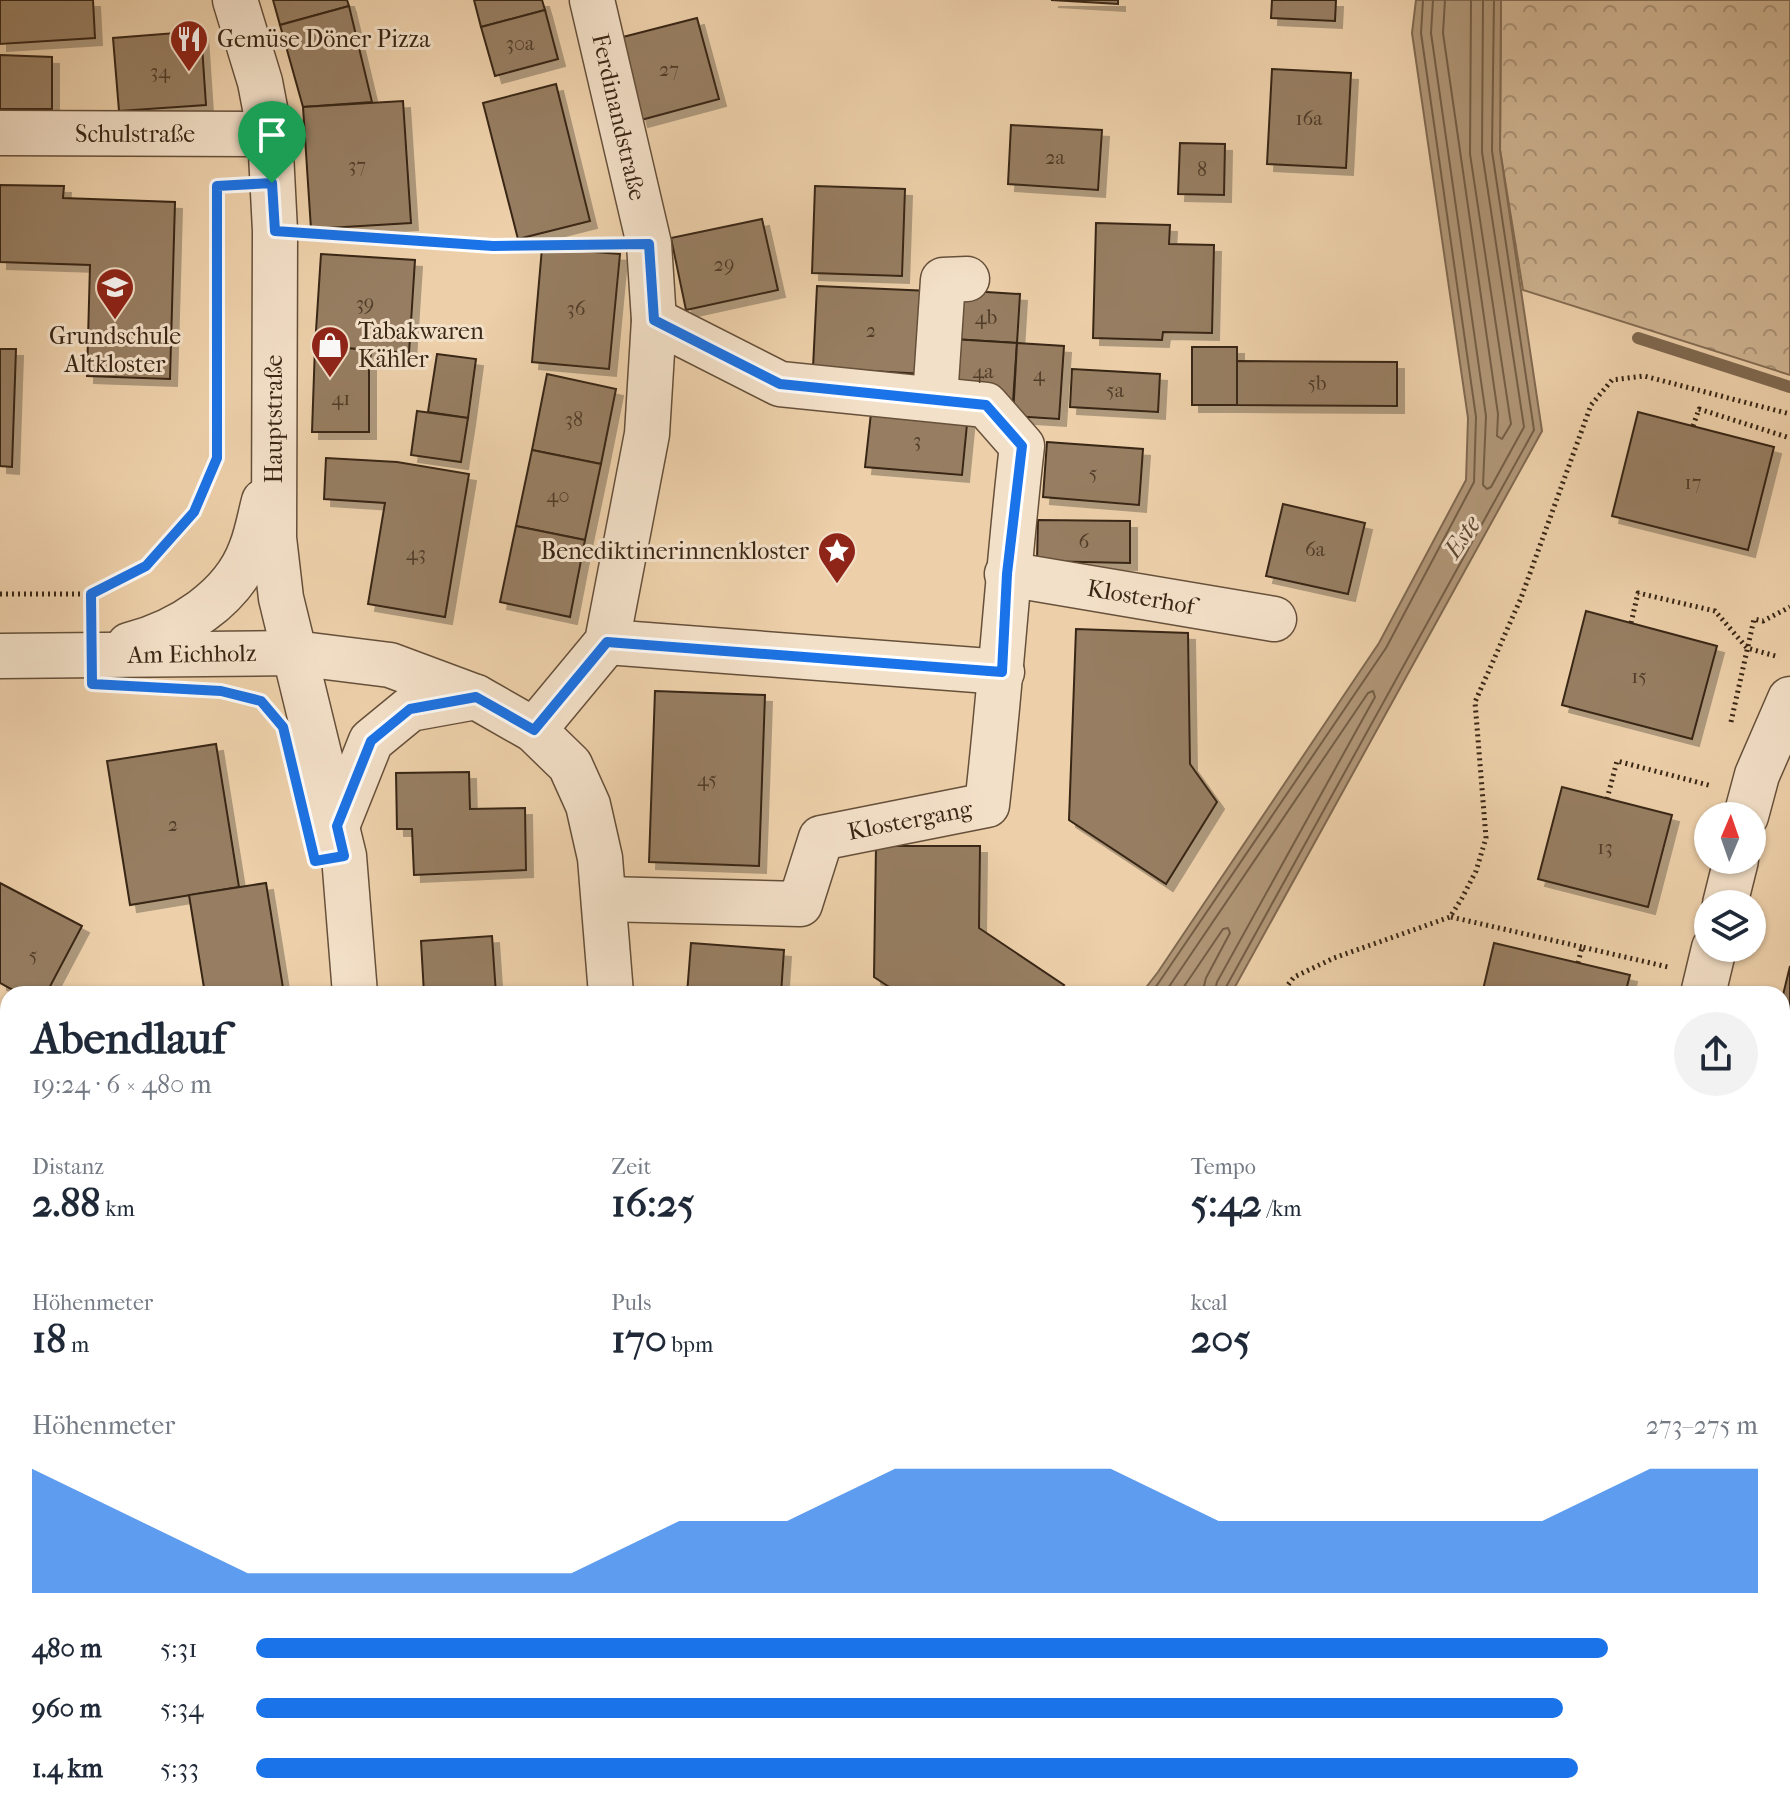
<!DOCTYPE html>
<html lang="de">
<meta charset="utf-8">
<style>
body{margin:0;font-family:"IM FELL French Canon",serif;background:#f2f2f3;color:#1f2937;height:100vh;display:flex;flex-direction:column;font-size:30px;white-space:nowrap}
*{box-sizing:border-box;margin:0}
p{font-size:26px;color:#747a83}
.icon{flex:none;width:44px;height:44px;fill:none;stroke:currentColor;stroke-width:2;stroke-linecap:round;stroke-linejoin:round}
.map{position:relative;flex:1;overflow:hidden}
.side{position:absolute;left:0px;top:986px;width:1790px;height:828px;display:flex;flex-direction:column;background:#fff;border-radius:24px 24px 0 0;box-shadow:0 2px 6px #0004}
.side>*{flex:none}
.needle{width:52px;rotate:2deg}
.fabs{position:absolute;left:1694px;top:802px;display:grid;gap:16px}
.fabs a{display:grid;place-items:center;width:72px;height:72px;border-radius:50%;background:#fff;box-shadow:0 2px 6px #0004;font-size:40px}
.pin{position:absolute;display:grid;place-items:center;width:68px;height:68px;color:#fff;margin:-82px -34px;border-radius:50% 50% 50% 0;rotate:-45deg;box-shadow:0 0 8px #0007}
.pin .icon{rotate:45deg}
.round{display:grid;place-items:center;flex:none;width:84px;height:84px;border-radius:42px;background:#f2f2f3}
.summary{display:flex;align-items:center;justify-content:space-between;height:136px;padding:0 32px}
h1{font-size:44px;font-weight:700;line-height:60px}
.stats{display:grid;grid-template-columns:repeat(3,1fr);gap:12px;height:136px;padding:8px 32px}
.stats div{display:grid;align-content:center}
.stats b{font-size:40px;font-weight:700}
.stats small{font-size:22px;font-weight:400}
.stats p{font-size:22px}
.chart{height:224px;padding:16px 32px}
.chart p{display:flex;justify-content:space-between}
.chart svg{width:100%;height:144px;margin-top:8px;fill:#1a73e8;opacity:.7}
ul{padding:0 32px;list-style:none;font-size:26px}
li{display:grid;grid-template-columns:128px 96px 1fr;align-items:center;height:60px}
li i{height:20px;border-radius:10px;background:#1a73e8}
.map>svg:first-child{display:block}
</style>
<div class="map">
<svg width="1790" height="1814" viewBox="0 0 1790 1814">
<defs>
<pattern id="forest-crowns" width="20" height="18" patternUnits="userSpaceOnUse" patternTransform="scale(2)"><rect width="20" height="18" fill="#ceb391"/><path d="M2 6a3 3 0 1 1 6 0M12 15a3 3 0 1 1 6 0" fill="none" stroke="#a89175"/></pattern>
<pattern id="park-dots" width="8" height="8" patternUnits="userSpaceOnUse" patternTransform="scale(2)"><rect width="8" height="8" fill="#ceb391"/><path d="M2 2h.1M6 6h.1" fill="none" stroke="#a89175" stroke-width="1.8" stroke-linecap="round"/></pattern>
<filter id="shadow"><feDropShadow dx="7" dy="7" stdDeviation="0" flood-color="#0004"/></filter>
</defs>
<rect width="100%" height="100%" fill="#edd0aa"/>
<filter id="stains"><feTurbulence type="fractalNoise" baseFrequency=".0025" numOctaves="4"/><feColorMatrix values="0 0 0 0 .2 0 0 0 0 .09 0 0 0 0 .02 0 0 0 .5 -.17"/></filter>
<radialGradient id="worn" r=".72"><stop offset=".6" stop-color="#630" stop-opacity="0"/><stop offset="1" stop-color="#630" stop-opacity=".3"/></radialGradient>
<polygon fill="url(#forest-crowns)" stroke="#846c53" stroke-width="2" points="1501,0 1790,0 1790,375 1523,290 1500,150"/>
<polygon fill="url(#park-dots)" stroke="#846c53" stroke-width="2" points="755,1806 989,1806 994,1814 754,1814"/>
<g fill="#b09677" stroke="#806950" stroke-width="2">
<polygon points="1416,0 1501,0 1500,150 1542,431 1231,994 1141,994 1158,972 1379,643 1466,480 1468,418 1412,33"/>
<polygon points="989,1806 1403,1806 1415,1814 994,1814"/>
</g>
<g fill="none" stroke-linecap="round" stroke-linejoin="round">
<g stroke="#745e46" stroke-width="2">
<polyline points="1433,0 1431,33 1486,416 1483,485 1487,489 1491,487 1524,427 1482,152 1483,0"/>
<polyline points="1445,0 1443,33 1498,414 1497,436 1502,439 1511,424 1470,154 1471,0"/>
<polyline points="1151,994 1386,648 1474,482 1476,417 1421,33 1423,0"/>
<polyline points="1164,994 1368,693 1373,691 1375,697 1217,982 1214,994"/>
<polyline points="1179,994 1223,929 1228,928 1230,933 1206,978 1202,994"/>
<polyline points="1224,994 1226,987 1534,430 1492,151 1494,0"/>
</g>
<polyline stroke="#806950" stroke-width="12" points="1638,338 1790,387"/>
</g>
<g fill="#977e62" stroke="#392615" stroke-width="2" filter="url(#shadow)">
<polygon points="0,0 93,0 95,38 0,44"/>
<polygon points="273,0 347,0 349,6 280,25"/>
<polygon points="474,0 542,0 545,10 481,27"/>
<polygon points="1051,0 1118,0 1118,4"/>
<polygon points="1272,0 1336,0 1335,21 1271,18"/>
<polygon points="349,6 372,102 303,107 280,25"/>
<polygon points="545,10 558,59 495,76 481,27"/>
<polygon points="697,18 719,99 641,120 619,38"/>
<polygon points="201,31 206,105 119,111 113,38"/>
<polygon points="0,55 52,57 52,109 0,109"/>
<polygon points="1272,69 1351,73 1346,168 1267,164"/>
<polygon points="556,84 590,221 518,239 483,103"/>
<polygon points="403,101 411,223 311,229 303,107"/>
<polygon points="1011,125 1102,130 1098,190 1008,184"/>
<polygon points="1180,143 1225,144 1224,195 1178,194"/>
<polygon points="0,185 64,186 63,198 175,202 170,379 87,376 90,265 0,262"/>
<polygon points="815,186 905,189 902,276 812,273"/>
<polygon points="762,219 778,290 686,310 671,238"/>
<polygon points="1096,223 1170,225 1169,244 1214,245 1212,333 1163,332 1162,340 1093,338"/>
<polygon points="542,248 620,254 609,369 532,362"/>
<polygon points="321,254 415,260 409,353 315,346"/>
<polygon points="817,286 930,291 926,374 813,368"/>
<polygon points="955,290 1020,294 1017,343 952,339"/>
<polygon points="952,339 1017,343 1013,402 948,398"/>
<polygon points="1017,343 1064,346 1059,419 1013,416"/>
<polygon points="315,346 372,350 369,363 369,432 312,432"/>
<rect x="1192" y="347" width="45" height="58"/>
<polygon points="0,349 16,349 12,467 0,466"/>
<polygon points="437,354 476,359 468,418 428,412"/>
<polygon points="1237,361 1397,362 1397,406 1237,405"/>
<polygon points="1072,369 1160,374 1158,412 1070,407"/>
<polygon points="547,374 616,389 601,464 532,450"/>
<polygon points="872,404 968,414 962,475 865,467"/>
<polygon points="417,411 468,418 461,462 411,455"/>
<polygon points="1638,412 1774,447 1748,550 1612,516"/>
<polygon points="1047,442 1143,449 1139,505 1043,497"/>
<polygon points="532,450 601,464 585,540 516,526"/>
<polygon points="326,458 397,462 469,474 445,617 368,604 385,503 324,499"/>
<polygon points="1283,504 1365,523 1348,594 1266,576"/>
<polygon points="1038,520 1130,521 1130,563 1037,561"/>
<polygon points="516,526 585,540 570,617 500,602"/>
<polygon points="1586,611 1717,646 1692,739 1562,705"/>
<polygon points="1076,629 1188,633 1190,764 1217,802 1166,884 1069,820"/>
<polygon points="655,691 765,695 759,866 649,862"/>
<polygon points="216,744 239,887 130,905 107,761"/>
<polygon points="469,772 470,809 525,808 526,870 414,875 412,829 397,829 396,773"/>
<polygon points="1562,787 1672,815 1648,907 1538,879"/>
<polygon points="876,846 980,846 979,928 1064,985 1058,994 900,994 874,977"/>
<polygon points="0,883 82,926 46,994 20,994 0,983"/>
<polygon points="266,883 284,994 205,994 189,895"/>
<polygon points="492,936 496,994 424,994 421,941"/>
<polygon points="691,943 784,950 781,994 687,994"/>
<polygon points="1494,943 1630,975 1625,994 1482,994"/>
<polygon points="1790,966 1790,1024 1782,1023 1782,999"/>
<polygon points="0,1068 8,1072 8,1161 0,1157"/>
<polygon points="0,1591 8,1594 8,1644 0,1641"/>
<polygon points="478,1806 709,1806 708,1814 487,1814 478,1812"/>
<polygon points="33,1807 53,1814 31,1814"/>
</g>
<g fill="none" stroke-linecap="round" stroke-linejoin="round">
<g stroke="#66503a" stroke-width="25">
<g id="lane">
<polyline points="1782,1050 1790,1052"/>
<polyline points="1782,1090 1790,1092"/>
<polyline points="4,1814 8,1802"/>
</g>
</g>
<g stroke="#66503a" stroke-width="47">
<g id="street">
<polyline points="235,0 260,82 270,134 275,231 274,538 281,598 344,856 355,994"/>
<polyline points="0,133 270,134"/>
<polyline points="935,398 943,280 967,279"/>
<polyline points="1007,574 1274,619"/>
<polyline points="607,642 1002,672"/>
<path d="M129,645c50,-13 104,-46 122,-96 6,-15 9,-33 13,-48"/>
<polyline points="0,656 294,653 390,665 476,697 534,730 570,765 588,805 600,858 611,994"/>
<polyline points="534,730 607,642 647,434 654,320 649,244 592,0"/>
<polyline points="1746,816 1757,775 1790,699"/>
<polyline points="337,826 371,741 410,709 476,697"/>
<path d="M604,899l196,5 21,-66 166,-33c14,-120 21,-240 35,-359l-36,-41 -206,-21 -126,-64"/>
<polyline points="1725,904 1736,860"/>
<polyline points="1703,994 1714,948"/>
<polyline points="0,1713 8,1716"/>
<polyline points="247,1806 268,1814"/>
<polyline points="1572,1806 1583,1814"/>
<polyline points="373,1814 374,1806"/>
</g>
</g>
<g stroke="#392615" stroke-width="5" stroke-dasharray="2 4" stroke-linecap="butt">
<polyline points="316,233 493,246 605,244"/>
<polyline points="1693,426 1699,409 1790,438"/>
<polyline points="0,594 91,594"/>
<polyline points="91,613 91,594 146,566 194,512 217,458 217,186 231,185"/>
<polyline points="1631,623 1638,593 1715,611 1747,648 1779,657"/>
<polyline points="1731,722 1754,619 1763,621 1790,607"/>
<polyline points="1607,799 1617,761 1712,786"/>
<polyline points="1451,917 1582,947"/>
<polyline points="1578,963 1582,947 1668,967"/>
<polyline points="1281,994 1294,977 1334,958 1450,917 1462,898 1476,871 1486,838 1475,702 1521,598 1591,405 1612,380 1644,376 1790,414"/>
<polyline points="941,1806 946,1814"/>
<polyline points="1492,1806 1503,1814"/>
<polyline points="802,1814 803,1806"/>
</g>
<use href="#lane" stroke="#f3e0c8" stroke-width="22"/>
<use href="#street" stroke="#f3e0c8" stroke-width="44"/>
</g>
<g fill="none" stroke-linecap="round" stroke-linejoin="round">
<g stroke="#fff" stroke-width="16">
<polygon id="route" points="272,183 275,231 493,246 649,244 654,320 780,384 986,405 1022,446 1007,574 1002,672 607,642 534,730 476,697 410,709 371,741 337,826 344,856 315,861 283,727 261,701 221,691 92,684 91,594 146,566 194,512 217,458 217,186"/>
</g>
<use href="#route" stroke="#1a73e8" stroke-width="10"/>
</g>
<defs>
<g id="restaurant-pin" transform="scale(2)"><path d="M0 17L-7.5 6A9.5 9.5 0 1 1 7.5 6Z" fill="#8f2418" stroke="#f3e0c8"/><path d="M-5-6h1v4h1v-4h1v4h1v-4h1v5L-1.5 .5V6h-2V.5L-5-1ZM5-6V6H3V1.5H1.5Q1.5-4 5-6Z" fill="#fff"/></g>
<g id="school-pin" transform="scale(2)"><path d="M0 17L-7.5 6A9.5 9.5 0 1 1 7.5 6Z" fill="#8f2418" stroke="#f3e0c8"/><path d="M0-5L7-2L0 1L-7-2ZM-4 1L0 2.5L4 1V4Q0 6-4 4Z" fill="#fff"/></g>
<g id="shop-pin" transform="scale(2)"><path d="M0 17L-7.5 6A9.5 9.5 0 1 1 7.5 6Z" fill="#8f2418" stroke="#f3e0c8"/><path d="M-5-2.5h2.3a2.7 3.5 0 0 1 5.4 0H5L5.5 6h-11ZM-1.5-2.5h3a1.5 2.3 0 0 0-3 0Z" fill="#fff"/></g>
<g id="sight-pin" transform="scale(2)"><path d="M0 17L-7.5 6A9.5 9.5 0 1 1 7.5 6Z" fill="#8f2418" stroke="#f3e0c8"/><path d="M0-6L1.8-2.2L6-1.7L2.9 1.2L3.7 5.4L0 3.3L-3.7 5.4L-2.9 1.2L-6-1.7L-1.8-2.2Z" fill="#fff"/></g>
</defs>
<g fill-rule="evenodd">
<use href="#restaurant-pin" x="189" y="39"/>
<use href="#school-pin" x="115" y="287"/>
<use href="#shop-pin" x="330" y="345"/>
<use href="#sight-pin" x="837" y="551"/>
</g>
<g text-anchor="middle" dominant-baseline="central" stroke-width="6" stroke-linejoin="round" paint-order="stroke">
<g font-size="20" fill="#503c28">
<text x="520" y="43">30a</text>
<text x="669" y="69">27</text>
<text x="160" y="71">34</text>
<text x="1309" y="118">16a</text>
<text x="1055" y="157">2a</text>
<text x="357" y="165">37</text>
<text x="1202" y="169">8</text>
<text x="724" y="264">29</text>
<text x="365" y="303">39</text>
<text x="576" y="308">36</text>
<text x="986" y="317">4b</text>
<text x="871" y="330">2</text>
<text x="983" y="371">4a</text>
<text x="1039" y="374">4</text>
<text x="1317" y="383">5b</text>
<text x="1115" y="390">5a</text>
<text x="341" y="398">41</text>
<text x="574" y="419">38</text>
<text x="917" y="440">3</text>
<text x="1093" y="473">5</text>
<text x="1693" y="482">17</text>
<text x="558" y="495">40</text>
<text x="1084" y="541">6</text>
<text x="1315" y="549">6a</text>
<text x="416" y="553">43</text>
<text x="1639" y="676">15</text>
<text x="707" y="779">45</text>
<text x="173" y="824">2</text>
<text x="1605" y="847">13</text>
<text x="33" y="955">5</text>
</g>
<g font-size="24" fill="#392615" stroke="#f3e0c8" text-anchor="start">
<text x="217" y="39">Gemüse Döner Pizza</text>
<text x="358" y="331">Tabakwaren<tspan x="358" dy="28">Kähler</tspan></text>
<text x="115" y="336" text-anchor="middle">Grundschule<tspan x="115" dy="28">Altkloster</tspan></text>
<text x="809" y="551" text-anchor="end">Benediktinerinnenkloster</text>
</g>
<g font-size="24" fill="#392615" stroke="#f3e0c8">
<text transform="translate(619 117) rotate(77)">Ferdinandstraße</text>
<text x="135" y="134">Schulstraße</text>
<text transform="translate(274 419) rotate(-90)">Hauptstraße</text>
<text transform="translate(1141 597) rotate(10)">Klosterhof</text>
<text transform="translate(192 654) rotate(-1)">Am Eichholz</text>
<text transform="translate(910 820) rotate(-11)">Klostergang</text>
</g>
<g font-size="26" font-style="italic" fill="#5d4832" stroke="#f3e0c8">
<text transform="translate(1462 537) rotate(-56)">Este</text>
</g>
</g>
<rect width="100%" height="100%" filter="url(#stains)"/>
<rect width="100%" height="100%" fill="url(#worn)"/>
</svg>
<div class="fabs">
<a><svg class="needle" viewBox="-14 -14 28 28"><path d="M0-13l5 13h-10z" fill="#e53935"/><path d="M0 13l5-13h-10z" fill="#747a83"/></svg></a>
<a><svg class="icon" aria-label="layers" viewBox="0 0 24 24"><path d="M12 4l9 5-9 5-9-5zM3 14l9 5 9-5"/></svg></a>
</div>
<div class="pin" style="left:272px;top:183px;background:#1e9e55"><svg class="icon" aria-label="arrive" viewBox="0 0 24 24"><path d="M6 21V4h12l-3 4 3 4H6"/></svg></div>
<section class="side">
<div class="summary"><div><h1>Abendlauf</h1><p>19:24 · 6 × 480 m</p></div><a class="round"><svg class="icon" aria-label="share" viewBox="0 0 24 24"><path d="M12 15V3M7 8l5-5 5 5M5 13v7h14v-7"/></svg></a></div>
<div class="stats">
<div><p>Distanz</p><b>2.88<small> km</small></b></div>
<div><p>Zeit</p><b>16:25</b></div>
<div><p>Tempo</p><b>5:42<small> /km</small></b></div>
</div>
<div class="stats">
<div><p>Höhenmeter</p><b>18<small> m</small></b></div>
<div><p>Puls</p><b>170<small> bpm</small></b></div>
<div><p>kcal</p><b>205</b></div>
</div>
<div class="chart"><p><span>Höhenmeter</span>273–275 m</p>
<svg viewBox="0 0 160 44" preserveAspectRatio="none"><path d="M0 44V6L10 22L20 38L30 38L40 38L50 38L60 22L70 22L80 6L90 6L100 6L110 22L120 22L130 22L140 22L150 6L160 6V44z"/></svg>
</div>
<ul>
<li><b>480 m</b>5:31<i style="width:90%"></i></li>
<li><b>960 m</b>5:34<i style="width:87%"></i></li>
<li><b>1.4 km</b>5:33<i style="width:88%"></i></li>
</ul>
</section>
</div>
